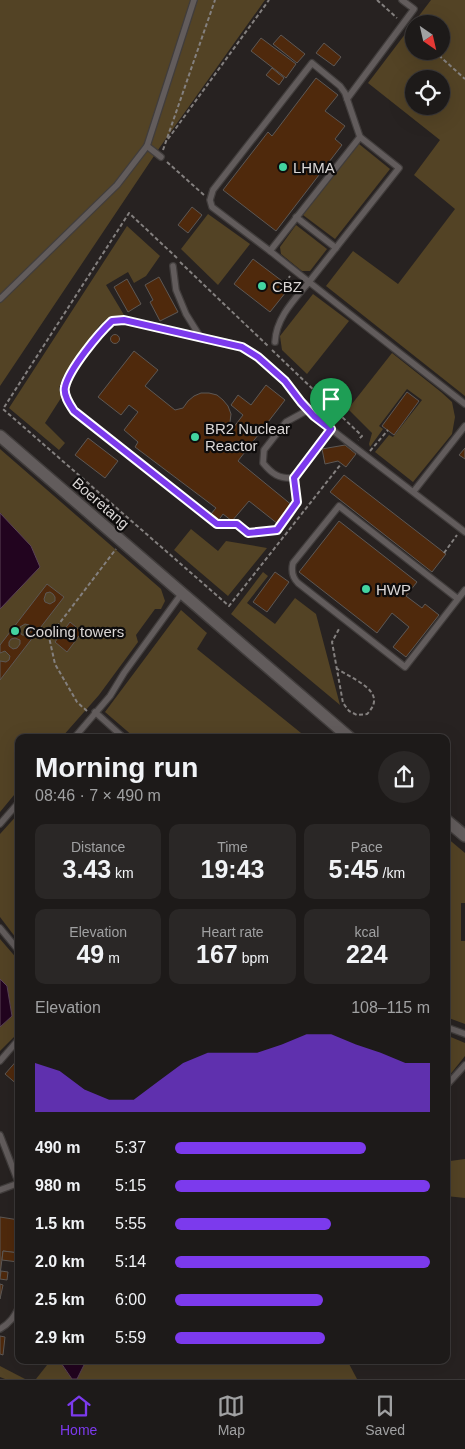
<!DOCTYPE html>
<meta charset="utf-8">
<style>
body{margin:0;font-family:Helvetica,sans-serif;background:#2a2726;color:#f1f3f6;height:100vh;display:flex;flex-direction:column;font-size:19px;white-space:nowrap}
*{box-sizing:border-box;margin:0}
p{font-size:16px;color:#a0a1a2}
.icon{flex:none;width:28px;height:28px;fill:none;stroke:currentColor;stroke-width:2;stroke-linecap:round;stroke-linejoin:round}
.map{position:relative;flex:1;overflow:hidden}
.sheet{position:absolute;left:15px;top:734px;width:435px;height:630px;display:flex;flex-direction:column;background:#1d1a19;border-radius:10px;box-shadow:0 5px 20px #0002,0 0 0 1px #3b3838}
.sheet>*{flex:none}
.needle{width:32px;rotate:146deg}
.tools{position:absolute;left:405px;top:15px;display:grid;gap:10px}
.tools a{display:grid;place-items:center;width:45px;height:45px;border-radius:50%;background:#1d1a19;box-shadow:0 5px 20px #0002,0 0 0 1px #3b3838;font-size:25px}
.pin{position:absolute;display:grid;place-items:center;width:42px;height:42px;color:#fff;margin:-51px -21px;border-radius:50% 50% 50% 0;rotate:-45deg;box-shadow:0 0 5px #0007}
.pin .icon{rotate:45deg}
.round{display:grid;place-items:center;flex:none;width:52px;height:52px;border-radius:26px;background:#2a2726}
.headline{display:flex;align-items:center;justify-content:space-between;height:85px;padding:0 20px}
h1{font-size:28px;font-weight:800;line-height:38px}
.metrics{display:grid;grid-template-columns:repeat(3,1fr);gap:8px;height:85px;padding:5px 20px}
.metrics div{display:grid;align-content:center;border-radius:10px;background:#2a2726;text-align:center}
.metrics b{font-size:25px;font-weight:800}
.metrics small{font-size:14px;font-weight:400}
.metrics p{font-size:14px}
.chart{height:140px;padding:10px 20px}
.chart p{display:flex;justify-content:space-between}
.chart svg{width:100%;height:90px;margin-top:5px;fill:#7c3aed;opacity:.7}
ul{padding:0 20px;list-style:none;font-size:16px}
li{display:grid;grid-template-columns:80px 60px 1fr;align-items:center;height:38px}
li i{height:12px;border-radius:6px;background:#7c3aed}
.tab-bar{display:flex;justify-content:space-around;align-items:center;height:70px;border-top:1px solid #3b3838;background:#1d1a19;font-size:14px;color:#a0a1a2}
.tab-bar a{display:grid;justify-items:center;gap:2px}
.tab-bar .active{color:#7c3aed}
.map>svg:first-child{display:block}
</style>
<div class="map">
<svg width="465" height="1379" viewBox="0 0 465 1379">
<rect width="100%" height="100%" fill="#272221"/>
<g fill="#534325" fill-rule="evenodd">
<polygon points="0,0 265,0 160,147 0,386"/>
<path d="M431,0h34v396l-139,-110 27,-35 45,33 57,-75 -41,-34 26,-35 -72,-57zM414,24h27v27h-27zM414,79h27v27h-27z"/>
<polygon points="359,144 390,169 335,239 303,215"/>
<polygon points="208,214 250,244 218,285 181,249"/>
<polygon points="296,225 327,249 310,271 302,271 281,254 280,247"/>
<polygon points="127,226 160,256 146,276 134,283 128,272 106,285 124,315 108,318 99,326 63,377 59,388 61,398 45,423 65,443 59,450 9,408"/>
<polygon points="313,294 349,321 307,374 282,350 280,336"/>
<polygon points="392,353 441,392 452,402 455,417 452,434 413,482 375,452 389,435 393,437 422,400 407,389 379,426 383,429 370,447 369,444 372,433 348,409"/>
<polygon points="0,449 161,589 165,601 161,609 155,609 136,635 138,642 99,695 62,737 19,738 19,789 0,812 0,609 9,599 2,514 0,513"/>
<polygon points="191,529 218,551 226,541 267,548 228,596 174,550"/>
<polygon points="263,572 268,576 247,603 275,624 295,598 316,614 340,705 231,614"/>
<polygon points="181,610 207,633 197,649 306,737 134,737 105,712"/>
<polygon points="19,813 19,942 0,917 0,834"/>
<polygon points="446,837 465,853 465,903 461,903 461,941 465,941 465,1024 446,1017 446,887 451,881 446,877"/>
<polygon points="0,939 19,961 19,1032 0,1051 0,1027 12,1016 7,986 0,979"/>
<polygon points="446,1035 465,1043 465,1056 449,1076 446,1077"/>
<polygon points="446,1127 450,1161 465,1159 465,1198 446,1196"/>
<polygon points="51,1360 59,1360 72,1379 36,1379"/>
<polygon points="90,1360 347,1360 357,1379 77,1379 84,1365"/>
<polygon points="0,1366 25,1379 5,1379 0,1377"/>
</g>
<g fill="#22041f" stroke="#5a4356">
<polygon points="0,513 31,546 40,567 0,609"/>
<polygon points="0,979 7,986 12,1016 0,1027"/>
<polygon points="59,1360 90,1360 84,1365 77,1379 72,1379"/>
</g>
<g fill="#4f290c" stroke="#5d5855" fill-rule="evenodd">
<polygon points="281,35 305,54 297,63 273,44"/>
<polygon points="261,38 296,64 286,78 251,51"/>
<polygon points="324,43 341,57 334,66 316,53"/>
<polygon points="272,68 284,78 279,85 266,75"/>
<polygon points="316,78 338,95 325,111 345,126 335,139 342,145 276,231 223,190 268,132 272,136"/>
<polygon points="192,207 202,215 188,233 178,225"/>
<polygon points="253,259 290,287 270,312 234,284"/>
<polygon points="159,277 178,312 160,321 150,302 153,300 145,285"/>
<polygon points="127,279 141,304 128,312 114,287"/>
<circle cx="115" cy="339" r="4.5"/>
<polygon points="134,351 158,370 145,386 175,410 183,408 188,401 194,396 201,393 209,393 217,395 223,400 228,406 231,414 230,422 228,429 230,432 243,415 231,405 238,395 251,405 266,385 285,400 238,461 293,506 278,524 249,501 232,521 223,514 218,521 210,515 216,508 135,447 138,442 124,430 138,412 129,405 121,415 98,397"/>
<polygon points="407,392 419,401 394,435 382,426"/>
<polygon points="88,438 118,461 105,478 75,455"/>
<polygon points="345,445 356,454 346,467 338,461 325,464 322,449"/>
<polygon points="465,448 465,459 459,455"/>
<polygon points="344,475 446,554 432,572 330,492"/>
<polygon points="339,521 417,582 406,596 422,608 425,604 439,615 406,657 393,647 409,627 392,613 377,633 299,572"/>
<polygon points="275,572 289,582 267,612 253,602"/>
<path d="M47,584l17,13 -64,83v-19l6,1 3,-2 1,-4 -5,-5 -5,2v-8zM50,592l3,2 2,3v4l-5,3 -5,-2 -1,-3 2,-6zM25,624l4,1 2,4 -1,3 -4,3h-4l-3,-5 1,-3zM15,638l5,2v4l-3,4 -4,1 -4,-3v-4l2,-3z"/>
<polygon points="70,622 82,632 67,652 55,642"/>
<polygon points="19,1058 19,1086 5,1074"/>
<polygon points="0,1217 19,1220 19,1253 3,1251 0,1275"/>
<polygon points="3,1251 19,1253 18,1262 2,1260"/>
<polygon points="1,1271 8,1272 7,1280 0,1279"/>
<polygon points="0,1284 3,1285 0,1299"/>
<polygon points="0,1336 5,1337 3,1355 0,1354"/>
</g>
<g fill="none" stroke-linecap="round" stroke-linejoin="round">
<g stroke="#413d3c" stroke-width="8">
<g id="service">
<polyline points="347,99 414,9 402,0"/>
<polyline points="147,146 161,157"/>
<polyline points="296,217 336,248"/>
<polyline points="270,251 212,207 210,200 213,190 312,63 340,86 345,93 360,137"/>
<path d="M173,266l3,24 10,24 15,24c13,3 29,4 41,9 32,14 49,45 72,69l151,116"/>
<polyline points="0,299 117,185 147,146 194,0"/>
<path d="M201,338l-77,-18 -12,1c-13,12 -43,48 -47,66 -2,8 5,18 9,24l143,113 20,1 11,8 29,-2 14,-18 6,-11 -3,-24"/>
<path d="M275,342c1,-24 19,-42 34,-60l90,-114 -39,-31 -90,114c65,52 130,102 195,153"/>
<path d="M308,410l-22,12 -22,28 -1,13c9,11 16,16 31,15l37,-49"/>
<polyline points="414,491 465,426"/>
<path d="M458,599l-119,-93 -46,57c-2,8 -1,14 5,20l107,84 60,-77"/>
<polyline points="95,712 124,738"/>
<polyline points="74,738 110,696 124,673 182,593"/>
<polyline points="0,824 19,802"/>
<polyline points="0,928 19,951"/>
<polyline points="446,1027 465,1034"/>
<polyline points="0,1061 19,1039"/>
<polyline points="446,1086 465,1065"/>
<polyline points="0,1135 19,1184"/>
<polyline points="0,1190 19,1183"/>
<path d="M0,1329c10,-6 14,-12 19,-22"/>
</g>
</g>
<g stroke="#413d3c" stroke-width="14">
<g id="minor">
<polyline points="0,436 350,738"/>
<polyline points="446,820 465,836"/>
</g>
</g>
<g stroke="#84807f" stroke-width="2" stroke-dasharray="4 2.5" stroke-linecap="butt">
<polyline points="377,0 397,18"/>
<polyline points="408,28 414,33"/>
<polyline points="434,51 465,79"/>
<polyline points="168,139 269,0"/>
<polyline points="163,150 215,0"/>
<polyline points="167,162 204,195"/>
<polyline points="177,258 129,213 3,409 229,606 341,464"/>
<polyline points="180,262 269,347"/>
<polyline points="285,283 290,276"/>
<polyline points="272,350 362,436 358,440"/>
<polyline points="370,451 388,430"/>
<polyline points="444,553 457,535"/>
<path d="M336,668c15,11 54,23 31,46l-10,1 -8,-4 -6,-8 -11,-61 8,-15"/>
<polyline points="87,711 77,702 55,664 49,637 116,549"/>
</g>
<use href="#service" stroke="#625c5c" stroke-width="5.5"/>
<use href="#minor" stroke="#625c5c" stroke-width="11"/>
</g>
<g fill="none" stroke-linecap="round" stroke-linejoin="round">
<g stroke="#fff" stroke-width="10">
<path id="route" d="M124,320l118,27 16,10 27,24 16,21 13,14 17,13 -37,49 3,24 -20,28 -29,3 -11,-9h-20l-143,-113c-4,-6 -11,-16 -9,-24 4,-18 34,-54 47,-66z"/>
</g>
<use href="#route" stroke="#7c3aed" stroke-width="6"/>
</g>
<g fill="#43d4a0" stroke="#0e0c0c" stroke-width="2">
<circle cx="283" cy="167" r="5"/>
<circle cx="262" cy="286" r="5"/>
<circle cx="195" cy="437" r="5"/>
<circle cx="366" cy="589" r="5"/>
<circle cx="15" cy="631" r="5"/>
</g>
<g text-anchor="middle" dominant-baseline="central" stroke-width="4.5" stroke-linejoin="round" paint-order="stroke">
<g font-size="15" fill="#dbd7d6" stroke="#0e0c0c" text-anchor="start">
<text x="293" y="167">LHMA</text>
<text x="272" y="286">CBZ</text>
<text x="205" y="428">BR2 Nuclear<tspan x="205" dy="17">Reactor</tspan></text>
<text x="376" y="589">HWP</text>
<text x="25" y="631">Cooling towers</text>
</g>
<g font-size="15" fill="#dbd7d6" stroke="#0e0c0c">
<text transform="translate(101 503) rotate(41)">Boeretang</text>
</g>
</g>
</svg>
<div class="tools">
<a><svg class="needle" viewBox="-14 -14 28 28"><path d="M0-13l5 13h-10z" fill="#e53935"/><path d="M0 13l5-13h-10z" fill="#a0a1a2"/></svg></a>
<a><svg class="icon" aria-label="locate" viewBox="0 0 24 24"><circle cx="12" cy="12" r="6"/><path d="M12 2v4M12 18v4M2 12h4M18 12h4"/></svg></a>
</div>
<div class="pin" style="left:331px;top:429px;background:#1e9e55"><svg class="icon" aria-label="arrive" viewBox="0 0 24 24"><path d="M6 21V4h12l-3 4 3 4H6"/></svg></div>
<section class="sheet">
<div class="headline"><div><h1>Morning run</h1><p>08:46 · 7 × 490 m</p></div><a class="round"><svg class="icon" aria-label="share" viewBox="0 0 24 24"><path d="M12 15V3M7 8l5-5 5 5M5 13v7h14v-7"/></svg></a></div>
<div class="metrics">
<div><p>Distance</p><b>3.43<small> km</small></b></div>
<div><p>Time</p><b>19:43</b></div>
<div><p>Pace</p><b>5:45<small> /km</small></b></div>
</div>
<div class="metrics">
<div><p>Elevation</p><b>49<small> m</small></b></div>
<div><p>Heart rate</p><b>167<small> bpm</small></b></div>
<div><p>kcal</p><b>224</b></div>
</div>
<div class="chart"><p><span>Elevation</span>108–115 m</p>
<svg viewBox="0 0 160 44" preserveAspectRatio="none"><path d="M0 44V20L10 24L20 33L30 38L40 38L50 29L60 20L70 15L80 15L90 15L100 11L110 6L120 6L130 11L140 15L150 20L160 20V44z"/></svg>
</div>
<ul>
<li><b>490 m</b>5:37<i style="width:75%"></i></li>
<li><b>980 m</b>5:15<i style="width:100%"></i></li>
<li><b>1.5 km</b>5:55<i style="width:61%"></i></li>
<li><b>2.0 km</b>5:14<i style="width:100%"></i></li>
<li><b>2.5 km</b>6:00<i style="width:58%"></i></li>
<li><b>2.9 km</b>5:59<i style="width:59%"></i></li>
</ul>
</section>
</div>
<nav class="tab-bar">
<a class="active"><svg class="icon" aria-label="home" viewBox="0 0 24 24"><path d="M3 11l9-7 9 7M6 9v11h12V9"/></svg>Home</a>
<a><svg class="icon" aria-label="map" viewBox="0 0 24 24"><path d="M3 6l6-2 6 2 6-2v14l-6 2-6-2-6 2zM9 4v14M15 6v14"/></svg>Map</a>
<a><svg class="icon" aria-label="saved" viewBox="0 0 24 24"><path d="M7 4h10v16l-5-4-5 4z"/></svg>Saved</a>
</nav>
